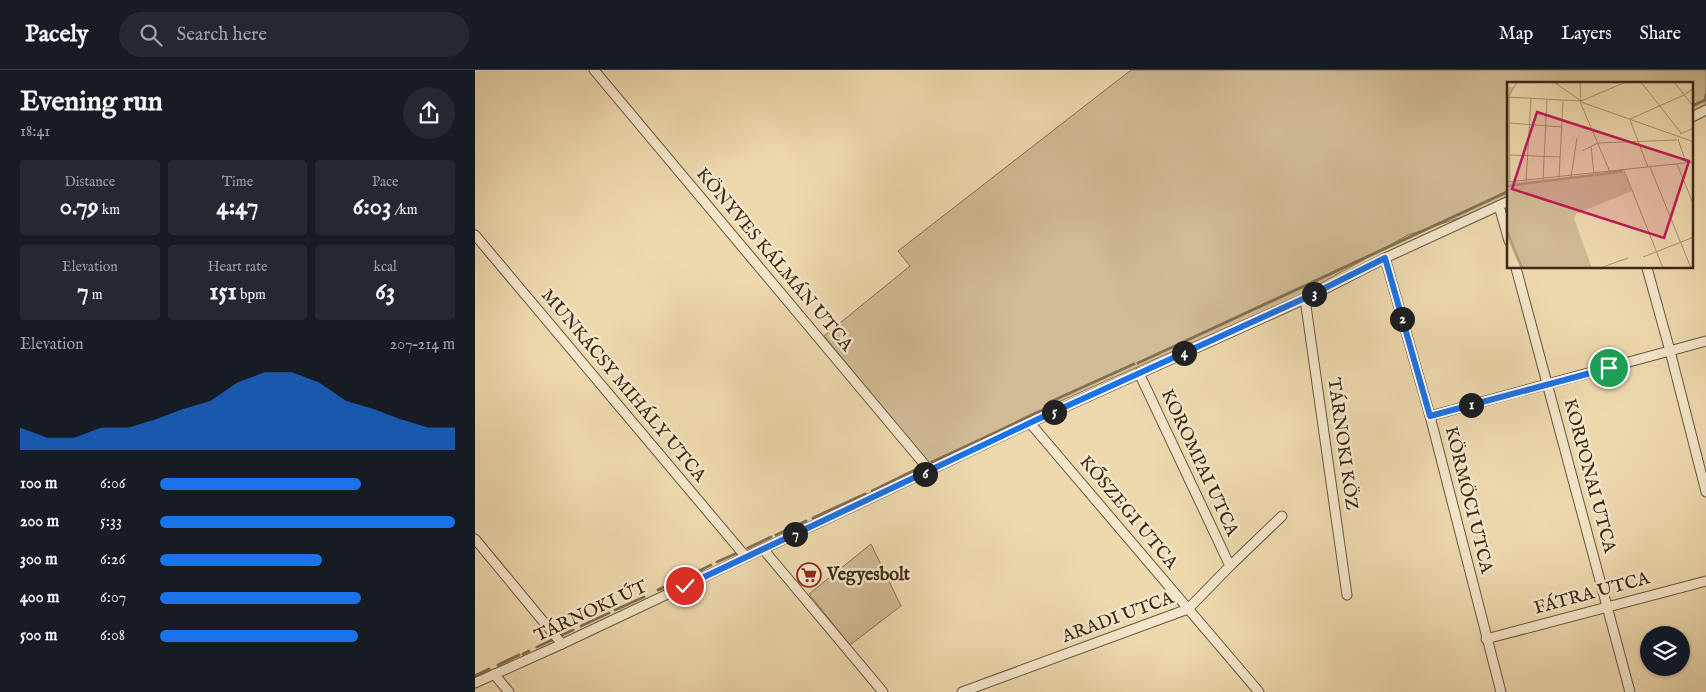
<!DOCTYPE html>
<meta charset="utf-8">
<style>
body{margin:0;font-family:"IM FELL English",serif;background:#242831;color:#f1f3f6;height:100vh;display:flex;flex-direction:column;font-size:19px;white-space:nowrap}
*{box-sizing:border-box;margin:0}
p{font-size:16px;color:#9ea1a6}
.icon{flex:none;width:28px;height:28px;fill:none;stroke:currentColor;stroke-width:2;stroke-linecap:round;stroke-linejoin:round}
.map{position:relative;flex:1;overflow:hidden}
.sheet{display:flex;flex-direction:column;background:#171b24;width:475px}
.sheet>*{flex:none}
.buttons{position:absolute;left:1165px;top:556px;display:grid;gap:10px}
.buttons a{display:grid;place-items:center;width:50px;height:50px;border-radius:50%;background:#171b24;box-shadow:0 1px 4px #0004;font-size:25px}
.pin{position:absolute;display:grid;place-items:center;width:42px;height:42px;color:#fff;margin:-21px;border:2px solid #fff;border-radius:50%;box-shadow:0 1px 5px #0007}
.km{position:absolute;width:25px;height:25px;margin:-12px;border-radius:50%;background:#222;color:#fff;font-size:14px;line-height:25px;text-align:center}
.round{display:grid;place-items:center;flex:none;width:52px;height:52px;border-radius:26px;background:#242831}
.head{display:flex;align-items:center;justify-content:space-between;height:85px;padding:0 20px}
h1{font-size:28px;font-weight:700;line-height:38px}
.stats{display:grid;grid-template-columns:repeat(3,1fr);gap:8px;height:85px;padding:5px 20px}
.stats div{display:grid;align-content:center;border-radius:5px;background:#242831;text-align:center}
.stats b{font-size:25px;font-weight:700}
.stats small{font-size:14px;font-weight:400}
.stats p{font-size:14px}
.chart{height:140px;padding:10px 20px}
.chart p{display:flex;justify-content:space-between}
.chart svg{width:100%;height:90px;margin-top:5px;fill:#1a73e8;opacity:.7}
ul{padding:0 20px;list-style:none;font-size:16px}
li{display:grid;grid-template-columns:80px 60px 1fr;align-items:center;height:38px}
li i{height:12px;border-radius:6px;background:#1a73e8}
header{display:flex;align-items:center;gap:30px;box-sizing:border-box;height:70px;padding:0 25px;background:#171b24;border-bottom:1px solid #363941}
header strong{font-size:24px}
nav{display:flex;gap:28px;margin-inline-start:auto;font-size:18px}
.search{width:350px;height:45px;background:#242831;display:flex;align-items:center;gap:12px;box-sizing:border-box;padding:0 18px;border-radius:28px;color:#9ea1a6;font-size:19px}
main{display:flex;flex:1;min-height:0}
.map>svg:first-child{display:block}
</style>
<header>
<strong>Pacely</strong>
<div class="search"><svg class="icon" aria-label="search" viewBox="0 0 24 24"><circle cx="10" cy="10" r="6"/><path d="M15 15l6 6"/></svg>Search here</div>
<nav><a>Map</a><a>Layers</a><a>Share</a></nav>
</header>
<main>
<section class="sheet">
<div class="head"><div><h1>Evening run</h1><p>18:41</p></div><a class="round"><svg class="icon" aria-label="share" viewBox="0 0 24 24"><path d="M12 15V3M7 8l5-5 5 5M5 13v7h14v-7"/></svg></a></div>
<div class="stats">
<div><p>Distance</p><b>0.79<small> km</small></b></div>
<div><p>Time</p><b>4:47</b></div>
<div><p>Pace</p><b>6:03<small> /km</small></b></div>
</div>
<div class="stats">
<div><p>Elevation</p><b>7<small> m</small></b></div>
<div><p>Heart rate</p><b>151<small> bpm</small></b></div>
<div><p>kcal</p><b>63</b></div>
</div>
<div class="chart"><p><span>Elevation</span>207–214 m</p>
<svg viewBox="0 0 160 44" preserveAspectRatio="none"><path d="M0 44V33L10 38L20 38L30 33L40 33L50 29L60 24L70 20L80 11L90 6L100 6L110 11L120 20L130 24L140 29L150 33L160 33V44z"/></svg>
</div>
<ul>
<li><b>100 m</b>6:06<i style="width:68%"></i></li>
<li><b>200 m</b>5:33<i style="width:100%"></i></li>
<li><b>300 m</b>6:26<i style="width:55%"></i></li>
<li><b>400 m</b>6:07<i style="width:68%"></i></li>
<li><b>500 m</b>6:08<i style="width:67%"></i></li>
</ul>
</section>
<div class="map">
<svg width="1231" height="622" viewBox="0 0 1231 622">
<rect width="100%" height="100%" fill="#eed9af"/>
<filter id="stains"><feTurbulence type="fractalNoise" baseFrequency=".004" numOctaves="4"/><feColorMatrix values="0 0 0 0 .2 0 0 0 0 .09 0 0 0 0 .02 0 0 0 .5 -.17"/></filter>
<radialGradient id="worn" r=".72"><stop offset=".6" stop-color="#630" stop-opacity="0"/><stop offset="1" stop-color="#630" stop-opacity=".3"/></radialGradient>
<g fill="#d0bb95" stroke="#867256">
<polygon points="656,0 1231,0 1231,41 1217,46 1217,14 1034,14 1033,129 1002,142 933,165 825,225 554,345 455,395 349,266 435,196 423,181"/>
<polygon points="396,474 426,536 375,575 334,524"/>
</g>
<g fill="none" stroke-linecap="round" stroke-linejoin="round">
<g stroke="#827053" stroke-width="3">
<polyline points="1217,36 1230,30 1231,25"/>
<polyline points="663,293 1034,121"/>
<polyline points="457,392 569,340 575,332 659,294"/>
<polyline points="397,421 446,397"/>
<polyline points="338,448 390,424"/>
<polyline points="301,465 331,451"/>
<polyline points="273,478 296,467"/>
<polyline points="242,492 262,483"/>
<polyline points="218,504 236,495"/>
<polyline points="203,511 211,507"/>
<polyline points="183,520 197,514"/>
<polyline points="140,540 169,527"/>
<polyline points="106,556 134,543"/>
<polyline points="87,565 98,560"/>
<polyline points="62,577 77,570"/>
<polyline points="48,584 54,581"/>
<polyline points="23,595 44,585"/>
<polyline points="0,606 14,599"/>
</g>
<g stroke="#68563c" stroke-width="11">
<g id="minor">
<polyline points="119,0 455,401"/>
<polyline points="1217,47 1231,40"/>
<polyline points="1024,136 1034,171"/>
<polyline points="0,165 271,487"/>
<polyline points="910,188 955,346 1026,622"/>
<polyline points="1041,198 1155,622"/>
<polyline points="1172,198 1195,281 1231,422"/>
<polyline points="830,229 872,525"/>
<polyline points="664,303 755,496"/>
<polyline points="955,346 1231,271"/>
<polyline points="555,353 784,622"/>
<polyline points="0,469 87,574"/>
<polyline points="288,479 408,622"/>
<polyline points="1011,569 1231,511"/>
<polyline points="19,604 34,622"/>
<polyline points="0,613 87,574 561,350 830,229 910,188 1034,131"/>
<polyline points="487,622 713,539 755,496 807,446"/>
</g>
</g>
<use href="#minor" stroke="#f4e6cb" stroke-width="9"/>
</g>
<g fill="none" stroke-linecap="round" stroke-linejoin="round">
<g stroke="#fff" stroke-width="10">
<polyline id="route" points="210,516 561,350 830,228 910,188 955,346 1134,298"/>
</g>
<use href="#route" stroke="#1a73e8" stroke-width="6"/>
</g>
<defs>
<g id="supermarket-ring" transform="scale(1.25)"><circle r="9.5" fill="#f4e6cb" stroke="#8f2418" stroke-width="1.5"/><path d="M-6-5.5h2.5l.6 2H6L4.5 2H-2.5L-4.4-4H-6ZM-1.5 3.2a1.3 1.3 0 1 0 .1 0ZM3 3.2a1.3 1.3 0 1 0 .1 0Z" fill="#8f2418"/></g>
</defs>
<g fill-rule="evenodd">
<use href="#supermarket-ring" x="334" y="505"/>
</g>
<g text-anchor="middle" dominant-baseline="central" stroke-width="5" stroke-linejoin="round" paint-order="stroke">
<g font-size="18" fill="#3c2a16" stroke="#f4e6cb">
<text transform="translate(299 190) rotate(50)">KÖNYVES KÁLMÁN UTCA</text>
<text transform="translate(148 316) rotate(50)">MUNKÁCSY MIHÁLY UTCA</text>
<text transform="translate(867 374) rotate(82)">TÁRNOKI KÖZ</text>
<text transform="translate(724 393) rotate(65)">KOROMPAI UTCA</text>
<text transform="translate(1114 406) rotate(75)">KORPONAI UTCA</text>
<text transform="translate(993 430) rotate(76)">KÖRMÖCI UTCA</text>
<text transform="translate(653 443) rotate(50)">KŐSZEGI UTCA</text>
<text transform="translate(1117 524) rotate(-15)">FÁTRA UTCA</text>
<text transform="translate(116 542) rotate(-25)">TÁRNOKI ÚT</text>
<text transform="translate(643 548) rotate(-20)">ARADI UTCA</text>
</g>
<g font-size="18" font-weight="bold" fill="#3c2a16" stroke="#f4e6cb" text-anchor="start">
<text x="352" y="505">Vegyesbolt</text>
</g>
</g>
<g transform="translate(1032 12)">
<rect width="186" height="186" fill="#eed9af"/>
<path d="M0,5h7l-4,8 -1,88 115,-12 8,20 -56,23 -2,4 18,50h-71l-8,-16 -6,-15z" fill="#d0bb95"/>
<path fill="none" stroke="#b19e7b" stroke-width="2.5" d="M88,93l28,-4M0,104l87,-11M0,149l15,37"/>
<path fill="none" stroke="#a79372" stroke-width="1" d="M47,0l30,21 110,39M73,0l1,22 29,68M134,0l40,51M167,0l20,25M0,15l74,4 45,-19M123,37l54,-24 10,-7M123,38l18,47M3,41l52,4M173,52l14,-6M171,57l8,24M84,64l3,28M75,69l16,-8 79,-3M3,73l50,2M170,82l17,42M143,85l41,101M117,88l39,98M64,95l6,-39M52,96l4,-77M36,98l4,-81M0,100l187,-20M19,100l5,-83M3,101l-1,-87 8,-14M136,175l51,-20M93,186l28,-10"/>
<path fill="#c2185b" fill-opacity="0.15" stroke="#c2185b" stroke-width="2.5" d="M30,30l152,49 -25,77 -152,-49z"/>
<rect width="186" height="186" fill="none" stroke="#3c2a16" stroke-width="2.5"/>
</g>
<rect width="100%" height="100%" filter="url(#stains)"/>
<rect width="100%" height="100%" fill="url(#worn)"/>
</svg>
<div class="buttons">
<a><svg class="icon" aria-label="layers" viewBox="0 0 24 24"><path d="M12 4l9 5-9 5-9-5zM3 14l9 5 9-5"/></svg></a>
</div>
<div class="pin" style="left:1134px;top:298px;background:#1e9e55"><svg class="icon" aria-label="arrive" viewBox="0 0 24 24"><path d="M6 21V4h12l-3 4 3 4H6"/></svg></div>
<div class="pin" style="left:210px;top:516px;background:#d93025"><svg class="icon" aria-label="check" viewBox="0 0 24 24"><path d="M5 12l5 5 9-10"/></svg></div>
<b class="km" style="left:996px;top:335px">1</b>
<b class="km" style="left:927px;top:249px">2</b>
<b class="km" style="left:839px;top:224px">3</b>
<b class="km" style="left:709px;top:283px">4</b>
<b class="km" style="left:579px;top:342px">5</b>
<b class="km" style="left:450px;top:404px">6</b>
<b class="km" style="left:320px;top:464px">7</b>
</div>
</main>
